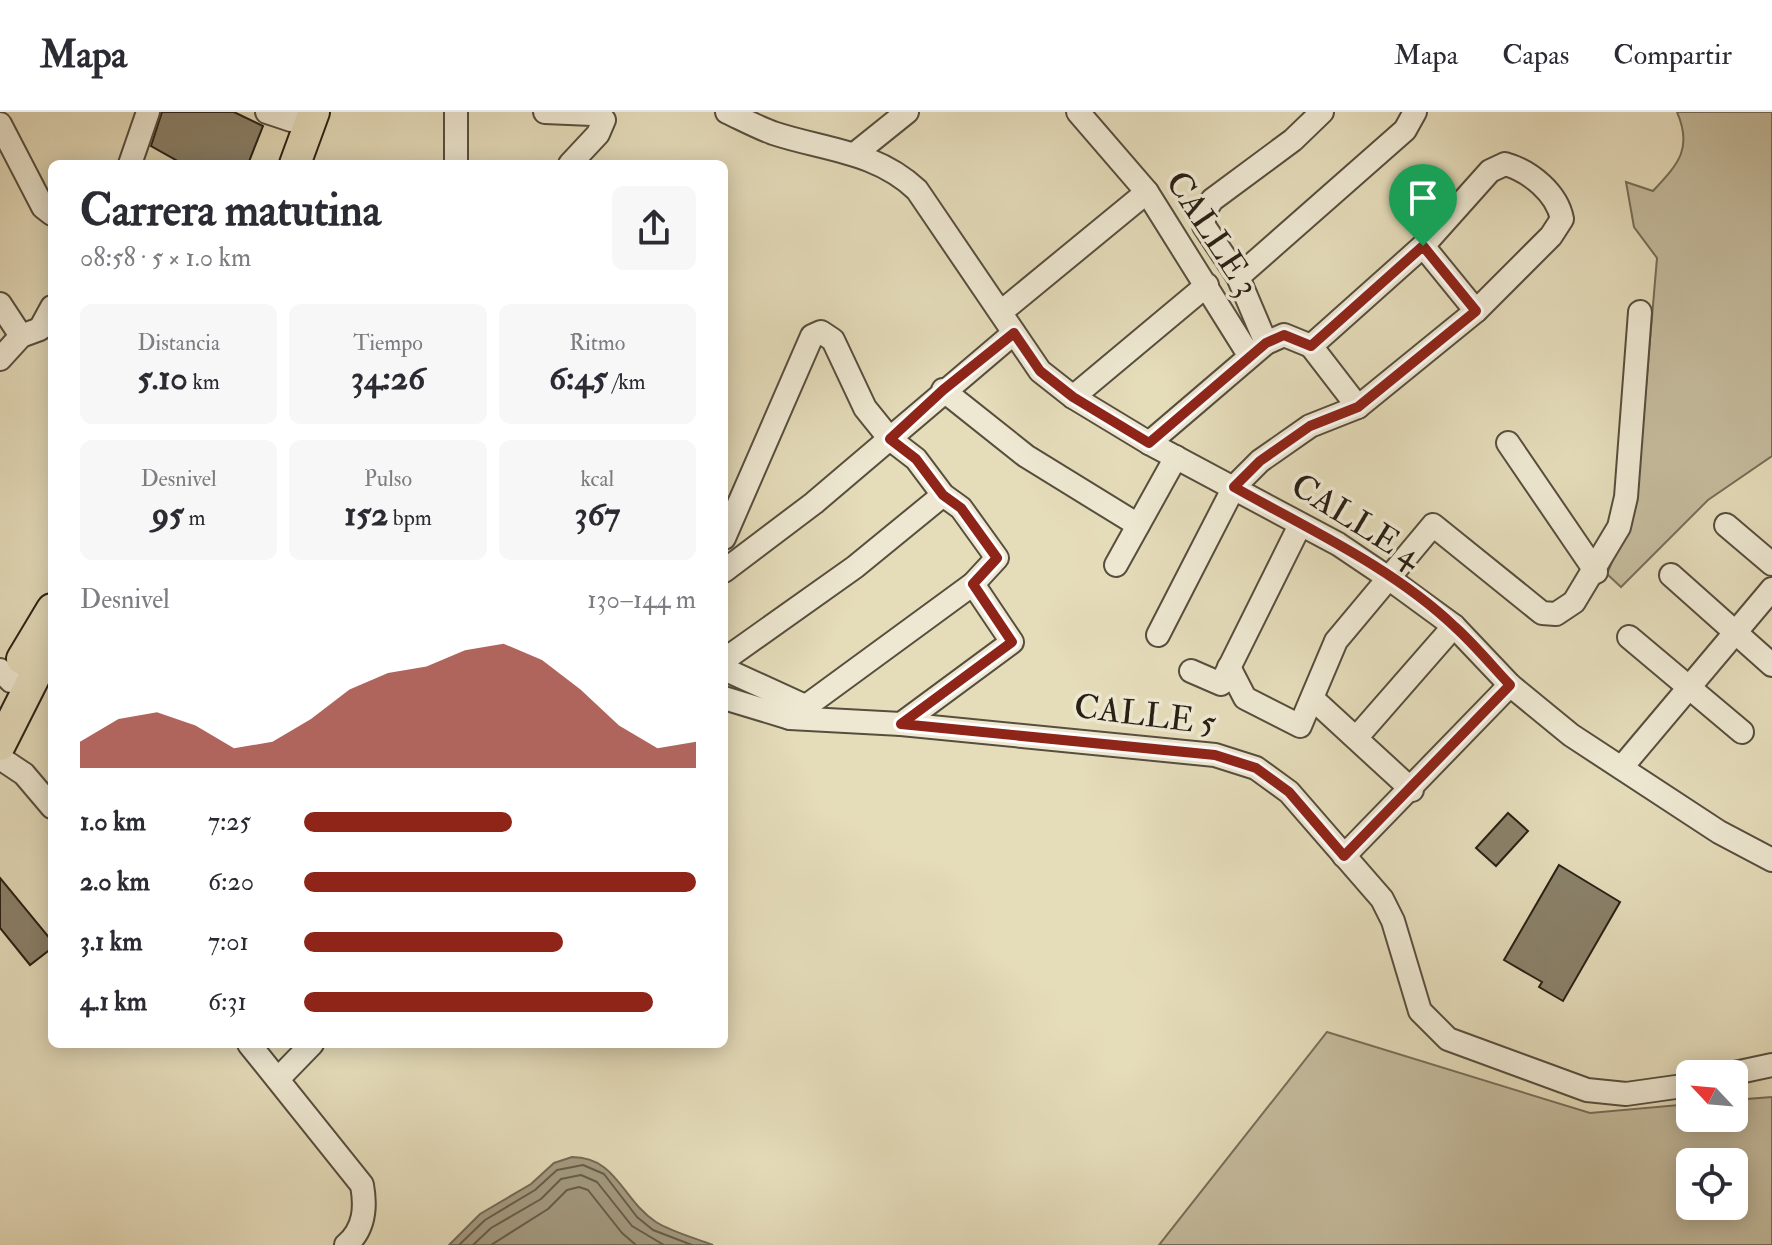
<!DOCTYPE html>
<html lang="es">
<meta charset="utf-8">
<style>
body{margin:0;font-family:"IM FELL Double Pica",serif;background:#f7f7f7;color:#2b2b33;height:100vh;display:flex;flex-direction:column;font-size:30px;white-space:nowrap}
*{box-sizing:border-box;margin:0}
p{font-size:26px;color:#7c7c81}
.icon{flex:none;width:44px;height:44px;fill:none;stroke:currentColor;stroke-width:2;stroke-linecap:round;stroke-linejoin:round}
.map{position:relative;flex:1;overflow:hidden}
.details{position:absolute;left:48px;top:48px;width:680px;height:888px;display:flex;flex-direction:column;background:#fff;border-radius:12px;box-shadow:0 4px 20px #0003}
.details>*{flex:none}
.needle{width:52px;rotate:296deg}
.buttons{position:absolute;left:1676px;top:948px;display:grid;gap:16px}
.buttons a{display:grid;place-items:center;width:72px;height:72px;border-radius:12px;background:#fff;box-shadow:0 4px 20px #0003;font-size:40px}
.pin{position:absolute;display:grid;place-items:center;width:68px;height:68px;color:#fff;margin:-82px -34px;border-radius:50% 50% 50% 0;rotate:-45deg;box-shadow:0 0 8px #0007}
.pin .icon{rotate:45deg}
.round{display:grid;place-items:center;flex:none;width:84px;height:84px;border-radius:12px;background:#f7f7f7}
.headline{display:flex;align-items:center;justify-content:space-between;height:136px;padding:0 32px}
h1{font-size:44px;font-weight:700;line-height:60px}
.figures{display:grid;grid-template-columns:repeat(3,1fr);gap:12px;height:136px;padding:8px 32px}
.figures div{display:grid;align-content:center;border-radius:12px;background:#f7f7f7;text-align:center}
.figures b{font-size:34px;font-weight:700}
.figures small{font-size:22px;font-weight:400}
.figures p{font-size:22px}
.chart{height:224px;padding:16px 32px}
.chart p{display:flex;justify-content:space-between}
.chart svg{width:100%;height:144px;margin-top:8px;fill:#8f2418;opacity:.7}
ul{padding:0 32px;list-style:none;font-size:26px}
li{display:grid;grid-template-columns:128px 96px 1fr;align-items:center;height:60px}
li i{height:20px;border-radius:10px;background:#8f2418}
header{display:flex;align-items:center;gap:48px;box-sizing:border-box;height:112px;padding:0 40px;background:#fff;border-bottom:2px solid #e1e1e2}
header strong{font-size:38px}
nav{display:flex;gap:44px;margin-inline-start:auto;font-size:28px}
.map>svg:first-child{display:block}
</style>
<header>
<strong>Mapa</strong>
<nav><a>Mapa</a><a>Capas</a><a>Compartir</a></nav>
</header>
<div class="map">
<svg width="1772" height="1133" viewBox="0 0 1772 1133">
<rect width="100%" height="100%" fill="#e5dcba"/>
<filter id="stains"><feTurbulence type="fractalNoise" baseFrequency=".0025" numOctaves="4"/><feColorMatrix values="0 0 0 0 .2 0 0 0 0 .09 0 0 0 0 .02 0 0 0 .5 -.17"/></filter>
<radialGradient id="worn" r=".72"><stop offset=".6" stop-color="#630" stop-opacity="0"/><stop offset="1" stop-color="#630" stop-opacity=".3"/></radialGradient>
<g fill="#c5bc9e" stroke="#766e59" stroke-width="2" fill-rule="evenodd">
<path d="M1677,0h95v344l-64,44 -87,87 -14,-13 29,-70 21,-246 -23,-31 -8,-45 27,9c25,-27 40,-42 24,-79z"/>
<path d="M1327,920l263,81 100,-9v14h44v-18l38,-3v148h-613zM1734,1050v44h-44v-44z"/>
</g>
<path fill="#a59c82" stroke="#736a56" stroke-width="2" d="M572,1045c45,0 50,43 84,65 16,10 39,16 57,23h-264l31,-31 51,-30 23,-21z"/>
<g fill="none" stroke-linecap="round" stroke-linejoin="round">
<g stroke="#665e4b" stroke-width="2">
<polyline points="459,1133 485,1108 535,1078 557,1058 583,1053 604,1062 637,1105 653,1118 692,1133"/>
<polyline points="473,1133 491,1116 541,1087 561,1067 581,1063 597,1070 632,1114 664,1133"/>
<polyline points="491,1133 548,1097 567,1078 579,1075 588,1078 622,1121 636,1133"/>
</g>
</g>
<g fill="#8a816a" stroke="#281f14" stroke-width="2">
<polygon points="162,0 234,0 263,14 248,52 183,52 151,34"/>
<polygon points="1508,701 1528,719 1496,754 1476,736"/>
<polygon points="1559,753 1620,790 1563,889 1539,875 1542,870 1504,848"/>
<polygon points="0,766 52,829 52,836 30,853 0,816"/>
</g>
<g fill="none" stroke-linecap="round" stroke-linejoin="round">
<g stroke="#574e3e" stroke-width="26">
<g id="minor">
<polyline points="267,0 291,8"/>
<polyline points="456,0 456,52"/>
<polyline points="545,0 592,2 604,8 598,22 570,52"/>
<path d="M727,0c15,7 30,15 46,21 51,17 103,18 144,57l123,181 33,26 76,46 189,101 49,33 67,49 56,59 61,50 148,97 53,28"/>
<polyline points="1078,0 1147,80 1249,243"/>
<polyline points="0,12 43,95 52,102"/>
<polyline points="856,41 907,0"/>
<polyline points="130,52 148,0"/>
<polyline points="1423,134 1476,199"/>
<polyline points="1238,165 1405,18 1415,0"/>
<polyline points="0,192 21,224"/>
<polyline points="1001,200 1147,80"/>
<polyline points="1266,231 1238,165 1204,114 1204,101 1212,88 1293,28 1322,0"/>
<polyline points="1311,234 1358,295"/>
<polyline points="0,247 21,224 40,217 52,195"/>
<polyline points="943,278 1026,344 1138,413"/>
<polyline points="1073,285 1207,173"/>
<polyline points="1149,331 1266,231 1284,223 1311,234"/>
<polyline points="1508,331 1596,460"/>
<polyline points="1726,413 1772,452"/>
<polyline points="724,426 812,224 821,220 833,228 865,296 890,327 916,347 943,383 961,396 997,446 973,472 790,606"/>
<polyline points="1116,453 1176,345"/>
<polyline points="724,459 814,391 1014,221"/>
<polyline points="1671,463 1772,553"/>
<path d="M1158,523l76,-148 26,-26 50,-35 48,-19 118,-96 75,-75 11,-17c-5,-26 -32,-48 -57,-55l-15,7 -67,75 -112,100"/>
<polyline points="1629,525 1742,620"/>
<polyline points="724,548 855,455 943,383"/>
<polyline points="1229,555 1245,586 1300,614 1336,529 1433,413 1542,501 1556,502 1574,490 1619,415 1626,385 1640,200"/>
<polyline points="724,557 805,594"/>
<polyline points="0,558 11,569"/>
<polyline points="1191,559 1221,572 1300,413"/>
<polyline points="724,586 790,606 901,612 1215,643 1256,656 1289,680 1382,787 1393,809 1420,899 1448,927 1587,978 1626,982 1690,973"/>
<polyline points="1313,587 1412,678"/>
<polyline points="901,612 1012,530 973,472"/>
<polyline points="1357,625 1454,514"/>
<polyline points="0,646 24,662 52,695"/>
<polyline points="1622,655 1772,477"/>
<polyline points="1344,744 1510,573"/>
<path d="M249,932l113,141c4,22 3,44 -16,60"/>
<polyline points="1730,962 1772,953"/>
<polyline points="278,967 312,932"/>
</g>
</g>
<g stroke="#281f14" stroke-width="34">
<g id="highway">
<polyline points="295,52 314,0"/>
<polyline points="22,547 52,497"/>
<polyline points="0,633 52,530"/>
</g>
</g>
<use href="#minor" stroke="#eee8d2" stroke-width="22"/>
<use href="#highway" stroke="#e5dcba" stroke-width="30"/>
</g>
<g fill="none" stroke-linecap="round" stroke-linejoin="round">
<g stroke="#fff" stroke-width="16">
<path id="route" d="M1423,134l53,65 -118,96 -48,19 -50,35 -26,26c74,42 158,80 221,140 20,18 37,39 55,58l-166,171 -55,-64 -33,-24 -41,-13 -314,-31 111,-82 -39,-58 24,-26 -36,-50 -18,-13 -27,-36 -26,-20 53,-49 71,-57 26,38 33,26 76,46 117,-100 18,-8 27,11z"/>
</g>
<use href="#route" stroke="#8f2418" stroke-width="10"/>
</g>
<g text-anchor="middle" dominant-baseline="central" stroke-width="7" stroke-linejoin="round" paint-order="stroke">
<g font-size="34" fill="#281f14" stroke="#eee8d2">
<text transform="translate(1212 122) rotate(57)">CALLE 3</text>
<text transform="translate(1356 409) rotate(32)">CALLE 4</text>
<text transform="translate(1145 603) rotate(7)">CALLE 5</text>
</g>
</g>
<rect width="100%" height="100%" filter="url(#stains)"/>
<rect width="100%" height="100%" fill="url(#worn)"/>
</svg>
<div class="buttons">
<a><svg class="needle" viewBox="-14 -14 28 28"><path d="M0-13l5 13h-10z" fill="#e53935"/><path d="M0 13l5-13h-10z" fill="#7c7c81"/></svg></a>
<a><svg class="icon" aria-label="locate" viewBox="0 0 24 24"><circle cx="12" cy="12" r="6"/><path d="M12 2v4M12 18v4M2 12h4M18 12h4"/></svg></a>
</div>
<div class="pin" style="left:1423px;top:134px;background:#1e9e55"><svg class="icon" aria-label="arrive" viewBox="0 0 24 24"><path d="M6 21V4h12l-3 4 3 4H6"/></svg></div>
<section class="details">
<div class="headline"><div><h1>Carrera matutina</h1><p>08:58 · 5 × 1.0 km</p></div><a class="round"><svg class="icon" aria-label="share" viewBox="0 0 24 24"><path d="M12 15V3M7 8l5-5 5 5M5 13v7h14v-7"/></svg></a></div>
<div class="figures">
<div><p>Distancia</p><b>5.10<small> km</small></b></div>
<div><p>Tiempo</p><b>34:26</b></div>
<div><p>Ritmo</p><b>6:45<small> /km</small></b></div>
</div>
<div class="figures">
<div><p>Desnivel</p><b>95<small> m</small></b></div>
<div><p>Pulso</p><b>152<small> bpm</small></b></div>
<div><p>kcal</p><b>367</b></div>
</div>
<div class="chart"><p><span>Desnivel</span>130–144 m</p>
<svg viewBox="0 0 160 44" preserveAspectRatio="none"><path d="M0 44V36L10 29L20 27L30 31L40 38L50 36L60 29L70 20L80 15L90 13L100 8L110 6L120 11L130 20L140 31L150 38L160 36V44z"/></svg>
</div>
<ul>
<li><b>1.0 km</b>7:25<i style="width:53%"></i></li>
<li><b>2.0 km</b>6:20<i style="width:100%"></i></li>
<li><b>3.1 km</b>7:01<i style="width:66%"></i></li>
<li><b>4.1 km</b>6:31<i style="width:89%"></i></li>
</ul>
</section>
</div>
